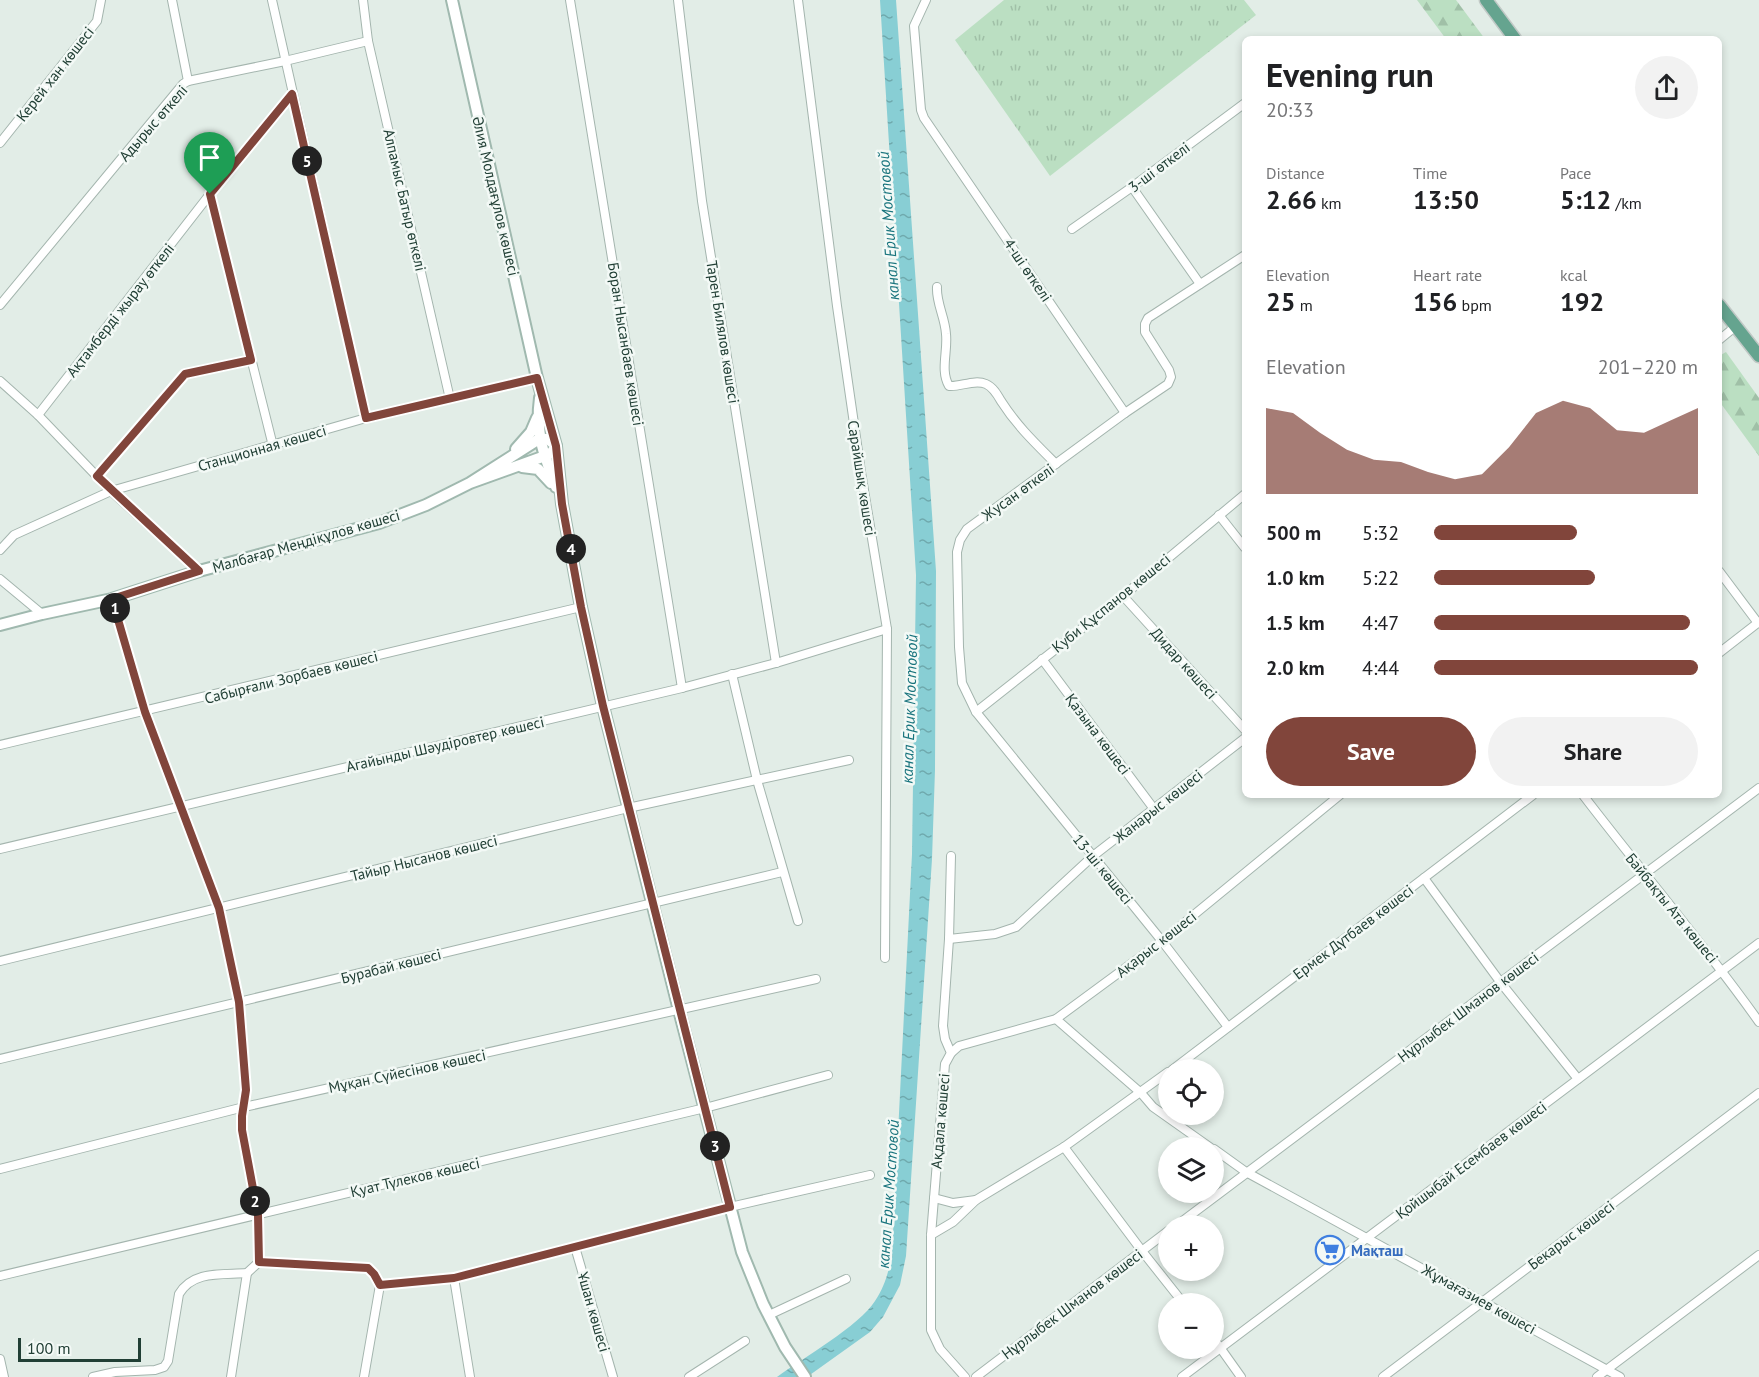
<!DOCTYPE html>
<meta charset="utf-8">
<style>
body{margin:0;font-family:"PT Sans",sans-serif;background:#f2f2f2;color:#202124;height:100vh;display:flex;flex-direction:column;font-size:22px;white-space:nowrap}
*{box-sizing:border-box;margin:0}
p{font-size:20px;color:#757577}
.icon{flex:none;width:33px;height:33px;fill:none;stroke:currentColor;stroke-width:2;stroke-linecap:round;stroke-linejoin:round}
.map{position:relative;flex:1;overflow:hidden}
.details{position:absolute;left:1242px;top:36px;width:480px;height:762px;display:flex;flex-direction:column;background:#fff;border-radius:9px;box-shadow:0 3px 9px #0003}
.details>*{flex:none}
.fabs{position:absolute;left:1158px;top:1059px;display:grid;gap:12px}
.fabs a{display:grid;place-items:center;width:66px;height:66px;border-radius:50%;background:#fff;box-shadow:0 3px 9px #0003;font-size:30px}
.scale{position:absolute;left:18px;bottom:15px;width:123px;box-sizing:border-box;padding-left:6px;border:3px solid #213f35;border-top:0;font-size:16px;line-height:21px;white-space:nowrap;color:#213f35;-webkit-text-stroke:4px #f3f9f6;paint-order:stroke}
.pin{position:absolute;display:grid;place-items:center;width:51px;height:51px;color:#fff;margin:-62px -26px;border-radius:50% 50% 50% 0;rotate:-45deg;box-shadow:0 0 6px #0007}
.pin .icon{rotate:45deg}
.km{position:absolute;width:30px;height:30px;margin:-15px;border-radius:50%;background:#222;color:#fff;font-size:16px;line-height:30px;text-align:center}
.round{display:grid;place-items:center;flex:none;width:63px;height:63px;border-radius:32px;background:#f2f2f2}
.summary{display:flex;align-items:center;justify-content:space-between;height:102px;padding:0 24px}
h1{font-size:33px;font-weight:600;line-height:45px}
.stats{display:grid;grid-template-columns:repeat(3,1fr);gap:9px;height:102px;padding:6px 24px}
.stats div{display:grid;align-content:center}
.stats b{font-size:26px;font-weight:600}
.stats small{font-size:16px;font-weight:400}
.stats p{font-size:16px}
.chart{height:168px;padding:12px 24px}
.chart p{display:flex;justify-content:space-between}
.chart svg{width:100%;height:108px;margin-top:6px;fill:#81453b;opacity:.7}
.action{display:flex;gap:12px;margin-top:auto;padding:12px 24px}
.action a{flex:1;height:69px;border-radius:36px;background:#81453b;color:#fff;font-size:24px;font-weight:600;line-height:69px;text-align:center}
.action a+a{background:#f2f2f2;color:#202124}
ul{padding:0 24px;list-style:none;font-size:20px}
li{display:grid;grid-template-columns:96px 72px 1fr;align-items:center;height:45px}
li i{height:15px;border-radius:8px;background:#81453b}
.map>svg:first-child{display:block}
</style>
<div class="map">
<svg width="1759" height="1377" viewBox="0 0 1759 1377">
<defs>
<pattern id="grass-tufts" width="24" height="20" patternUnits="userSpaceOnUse" patternTransform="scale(1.5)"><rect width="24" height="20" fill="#bbdfc2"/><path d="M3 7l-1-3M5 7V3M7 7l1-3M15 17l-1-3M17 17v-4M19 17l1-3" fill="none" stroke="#a0c0a7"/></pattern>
<pattern id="forest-firs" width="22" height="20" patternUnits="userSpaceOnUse" patternTransform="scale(1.5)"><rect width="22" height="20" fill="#bbdfc2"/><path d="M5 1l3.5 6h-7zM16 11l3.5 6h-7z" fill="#a0c0a7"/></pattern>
<pattern id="water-ripples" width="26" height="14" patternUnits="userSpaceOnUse" patternTransform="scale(1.5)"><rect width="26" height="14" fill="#88ced4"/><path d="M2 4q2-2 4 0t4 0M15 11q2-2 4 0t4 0" fill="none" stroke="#6fa9ad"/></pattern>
</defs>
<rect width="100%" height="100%" fill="#e2ede7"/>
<polygon fill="url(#grass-tufts)" points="1004,0 1244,0 1256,15 1050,176 955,40"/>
<g fill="url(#forest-firs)">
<polygon points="1417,0 1456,0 1485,39 1446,39"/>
<polygon points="1726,352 1759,398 1759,456 1719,401 1719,356"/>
</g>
<path fill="url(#water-ripples)" d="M880,0h16l40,571 -1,199 -3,89 -26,397 -6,29 -17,32 -13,15 -63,45h-30c26,-19 82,-51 98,-76 10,-15 14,-30 17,-48l20,-399 4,-279z"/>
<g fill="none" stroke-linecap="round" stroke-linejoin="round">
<g stroke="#a4b5ae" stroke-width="10">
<g id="street">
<polyline points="172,0 188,81"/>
<polyline points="272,0 366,418"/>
<polyline points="363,0 368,41 450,399"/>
<polyline points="570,0 682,688"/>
<polyline points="678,0 702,201 776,663"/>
<polyline points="798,0 837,306 861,472 887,629 885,958"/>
<polyline points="926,0 914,26 921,110 924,118 1125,413"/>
<polyline points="0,143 97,21 101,0"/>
<polyline points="1132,187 1200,284"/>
<polyline points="210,194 273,446"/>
<polyline points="1072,229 1132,187 1245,103"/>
<path d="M937,287c-1,16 8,30 9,47 2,17 -6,37 3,52 12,1 25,-7 37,-2 7,3 11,10 15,17 16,25 34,42 55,63"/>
<polyline points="0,305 183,84 188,81 285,61 368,41"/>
<polyline points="1719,340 1736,326"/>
<polyline points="0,381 38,415 111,491 199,571"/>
<polyline points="38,415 210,194 292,94"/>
<polyline points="97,476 185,374 251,360"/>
<polyline points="1219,515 1245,548"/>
<polyline points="0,550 14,535 111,491 366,418 537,378"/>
<polyline points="1719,571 1758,623"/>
<polyline points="0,579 42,614"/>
<polyline points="1123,596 1245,730"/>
<polyline points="112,599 145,712 219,908 239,1002 246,1090 242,1116 242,1130 258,1215 259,1262"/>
<polyline points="1719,653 1759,622"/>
<polyline points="1042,659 1154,809"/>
<polyline points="732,674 757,780 798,921"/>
<polyline points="976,712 1123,596 1245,494"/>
<polyline points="0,745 581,607"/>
<path d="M1583,795c58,76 121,149 176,227"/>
<polyline points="0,849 682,688 776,663 887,629"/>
<polyline points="951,856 949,939 943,1026 945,1039 951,1053 945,1064 931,1235 931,1330 940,1349 965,1377"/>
<polyline points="1424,878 1501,983 1578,1079"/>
<polyline points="949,939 995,934 1016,927 1093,856 1245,738"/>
<polyline points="0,961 628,808 849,760"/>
<polyline points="1056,1019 1141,1093 1153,1107 1211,1148"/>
<polyline points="1228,1027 1162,941 976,712 962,683 959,647 957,552 960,540 967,529 1125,413 1168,384 1171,377 1169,370 1145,332 1145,324 1148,318 1245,255"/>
<polyline points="951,1053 959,1046 1056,1019 1162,941 1340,795"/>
<polyline points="0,1059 782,872"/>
<polyline points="1172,1070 1533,795"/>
<polyline points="1064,1147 1142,1251 1184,1304"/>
<polyline points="1214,1149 1246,1172 1620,1377"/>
<polyline points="0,1169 244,1107 816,979"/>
<polyline points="934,1198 953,1203 976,1200"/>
<polyline points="1176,1226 1759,788"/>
<polyline points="931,1235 953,1222 976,1200 1064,1147 1168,1072"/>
<polyline points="575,1247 613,1377"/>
<polyline points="0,1276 705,1108 828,1075"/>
<polyline points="454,1278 470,1377"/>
<polyline points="769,1315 846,1279"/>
<polyline points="1214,1339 1241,1377"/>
<polyline points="0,1359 4,1377"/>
<path d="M93,1377l22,-5 40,-2 9,-3 4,-6 11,-67c14,-24 44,-19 68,-21l12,-11 109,6 6,5 6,12 74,-7 276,-71 140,-32"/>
<polyline points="231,1377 247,1273"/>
<polyline points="364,1377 380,1285"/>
<polyline points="689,1377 745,1341"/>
<polyline points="976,1377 1168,1231"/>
<polyline points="1182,1377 1759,943"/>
<polyline points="1383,1377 1759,1093"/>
<polyline points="1597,1377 1759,1255"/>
</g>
</g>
<g stroke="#a0b9af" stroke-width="14">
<g id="secondary">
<polyline points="452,0 537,378 556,446 562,504 581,607 603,706 679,1010 742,1252 763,1304 785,1347 805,1377"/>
<path d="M540,398c-5,36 4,57 16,89"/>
<polyline points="516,449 531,432 537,418"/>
<polyline points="522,467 538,469 551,483"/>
<polyline points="0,625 42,614 112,599 199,571 379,523 426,505 470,483 539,439 548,439 556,446 552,452 545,456 470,483"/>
</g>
</g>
<g stroke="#c1c9c6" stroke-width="15">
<g id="primary">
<polyline points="1486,0 1515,39"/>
<polyline points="1719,305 1759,356"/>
</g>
</g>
<use href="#street" stroke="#fff" stroke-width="8"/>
<use href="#secondary" stroke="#fff" stroke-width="10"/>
<use href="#primary" stroke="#65a48f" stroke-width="12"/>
</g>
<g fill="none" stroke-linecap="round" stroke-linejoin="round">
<g stroke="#fff" stroke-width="12">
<polygon id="route" points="292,94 366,418 537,378 556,446 562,504 581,607 603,706 730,1207 454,1278 380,1285 374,1274 368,1268 259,1262 258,1215 242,1130 242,1116 246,1090 239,1002 219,908 145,712 112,599 199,571 97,476 185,374 251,360 210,194"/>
</g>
<use href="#route" stroke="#81453b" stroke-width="8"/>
</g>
<defs>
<g id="supermarket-ring" transform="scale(1.5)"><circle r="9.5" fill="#f3f9f6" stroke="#3f7fe0" stroke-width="1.5"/><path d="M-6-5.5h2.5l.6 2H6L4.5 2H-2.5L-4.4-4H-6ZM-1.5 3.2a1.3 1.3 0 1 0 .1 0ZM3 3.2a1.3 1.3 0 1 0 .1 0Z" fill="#3f7fe0"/></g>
</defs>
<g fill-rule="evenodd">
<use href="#supermarket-ring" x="1330" y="1250"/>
</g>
<g text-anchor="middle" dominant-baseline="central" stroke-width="5" stroke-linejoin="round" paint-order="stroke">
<g font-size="15" fill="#213f35" stroke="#f3f9f6">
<text transform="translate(55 74) rotate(-52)">Керей хан көшесі</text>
<text transform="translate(153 123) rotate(-49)">Адырыс өткелі</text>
<text transform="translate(1159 167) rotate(-37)">3-шi өткелi</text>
<text transform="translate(496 196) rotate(77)">Әлия Молдағұлов көшесі</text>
<text transform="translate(405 200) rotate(77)">Алпамыс Батыр өткелі</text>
<text transform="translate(1028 270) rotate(56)">4-шi өткелi</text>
<text transform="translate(120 310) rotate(-52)">Ақтамберді жырау өткелі</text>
<text transform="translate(723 332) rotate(81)">Тарен Билялов көшесі</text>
<text transform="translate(626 344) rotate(81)">Боран Нысанбаев көшесі</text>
<text transform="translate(262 448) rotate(-16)">Станционная көшесі</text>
<text transform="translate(862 478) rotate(81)">Сарайшық көшесі</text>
<text transform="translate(1018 492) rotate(-36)">Жусан өткелі</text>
<text transform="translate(306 541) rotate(-16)">Малбағар Меңдіқұлов көшесі</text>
<text transform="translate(1111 603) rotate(-39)">Куби Құспанов көшесi</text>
<text transform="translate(1184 663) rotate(48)">Дидар көшесі</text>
<text transform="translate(291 677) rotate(-14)">Сабырғали Зорбаев көшесі</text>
<text transform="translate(1098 734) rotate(53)">Қазына көшесі</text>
<text transform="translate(445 744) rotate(-13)">Агайынды Шәудіровтер көшесi</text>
<text transform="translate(1158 806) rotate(-38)">Жанарыс көшесі</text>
<text transform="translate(424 858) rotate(-14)">Тайыр Нысанов көшесi</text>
<text transform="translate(1103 869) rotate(51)">13-ші көшесi</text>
<text transform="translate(1672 908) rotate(51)">Байбақты Ата көшесі</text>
<text transform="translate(1353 932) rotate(-37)">Ермек Дүтбаев көшесi</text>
<text transform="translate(1156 944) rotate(-38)">Ақарыс көшесi</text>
<text transform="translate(391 966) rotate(-14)">Бурабай көшесi</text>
<text transform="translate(1468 1007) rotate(-37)">Нұрлыбек Шманов көшесі</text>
<text transform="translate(407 1071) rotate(-12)">Мұқан Сүйесінов көшесі</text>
<text transform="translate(940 1121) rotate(-85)">Ақдала көшесі</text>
<text transform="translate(1471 1160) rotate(-37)">Қойшыбай Есембаев көшесі</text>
<text transform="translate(415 1177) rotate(-13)">Қуат Түлеков көшесі</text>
<text transform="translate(1571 1235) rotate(-37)">Бекарыс көшесі</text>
<text transform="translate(1479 1299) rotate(29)">Жұмағазиев көшесі</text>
<text transform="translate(1072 1304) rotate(-37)">Нұрлыбек Шманов көшесі</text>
<text transform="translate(594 1312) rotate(74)">Ұшан көшесі</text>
</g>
<g font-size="15" font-weight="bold" fill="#366cbe" stroke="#f3f9f6" text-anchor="start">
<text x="1351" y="1250">Мақташ</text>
</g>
<g font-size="16" font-style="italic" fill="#19747d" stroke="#f3f9f6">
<text transform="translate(888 226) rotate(-94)">канал Ерик Мостовой</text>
<text transform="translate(909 709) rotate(-88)">канал Ерик Мостовой</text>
<text transform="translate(888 1194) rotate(-86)">канал Ерик Мостовой</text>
</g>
</g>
</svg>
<div class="fabs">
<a><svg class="icon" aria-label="locate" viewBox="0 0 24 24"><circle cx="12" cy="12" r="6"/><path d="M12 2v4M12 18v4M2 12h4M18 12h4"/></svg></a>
<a><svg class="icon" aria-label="layers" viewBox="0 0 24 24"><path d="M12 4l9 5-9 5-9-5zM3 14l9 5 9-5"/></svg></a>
<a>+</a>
<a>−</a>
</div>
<div class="scale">100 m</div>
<div class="pin" style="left:210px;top:194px;background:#1e9e55"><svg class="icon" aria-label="arrive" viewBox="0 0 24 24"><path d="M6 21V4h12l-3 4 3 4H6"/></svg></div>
<b class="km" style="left:115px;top:608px">1</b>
<b class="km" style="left:255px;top:1201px">2</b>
<b class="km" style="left:715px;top:1146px">3</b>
<b class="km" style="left:571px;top:549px">4</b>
<b class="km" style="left:307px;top:161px">5</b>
<section class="details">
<div class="summary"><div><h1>Evening run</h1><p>20:33</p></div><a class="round"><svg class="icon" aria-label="share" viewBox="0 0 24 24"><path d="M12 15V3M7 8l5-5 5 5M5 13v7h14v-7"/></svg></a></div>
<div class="stats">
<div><p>Distance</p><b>2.66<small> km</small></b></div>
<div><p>Time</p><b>13:50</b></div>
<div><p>Pace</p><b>5:12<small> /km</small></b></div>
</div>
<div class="stats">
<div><p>Elevation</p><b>25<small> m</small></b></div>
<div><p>Heart rate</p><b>156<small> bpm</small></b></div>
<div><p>kcal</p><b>192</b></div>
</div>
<div class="chart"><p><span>Elevation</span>201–220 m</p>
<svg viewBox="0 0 160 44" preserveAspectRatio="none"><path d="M0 44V9L10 11L20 19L30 26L40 30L50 31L60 35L70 38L80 36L90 25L100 11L110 6L120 9L130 18L140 19L150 14L160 9V44z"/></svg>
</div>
<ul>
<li><b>500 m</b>5:32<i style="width:54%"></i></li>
<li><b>1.0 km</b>5:22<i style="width:61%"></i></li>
<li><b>1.5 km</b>4:47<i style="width:97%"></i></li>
<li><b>2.0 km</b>4:44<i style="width:100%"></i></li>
</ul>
<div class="action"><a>Save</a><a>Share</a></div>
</section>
</div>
